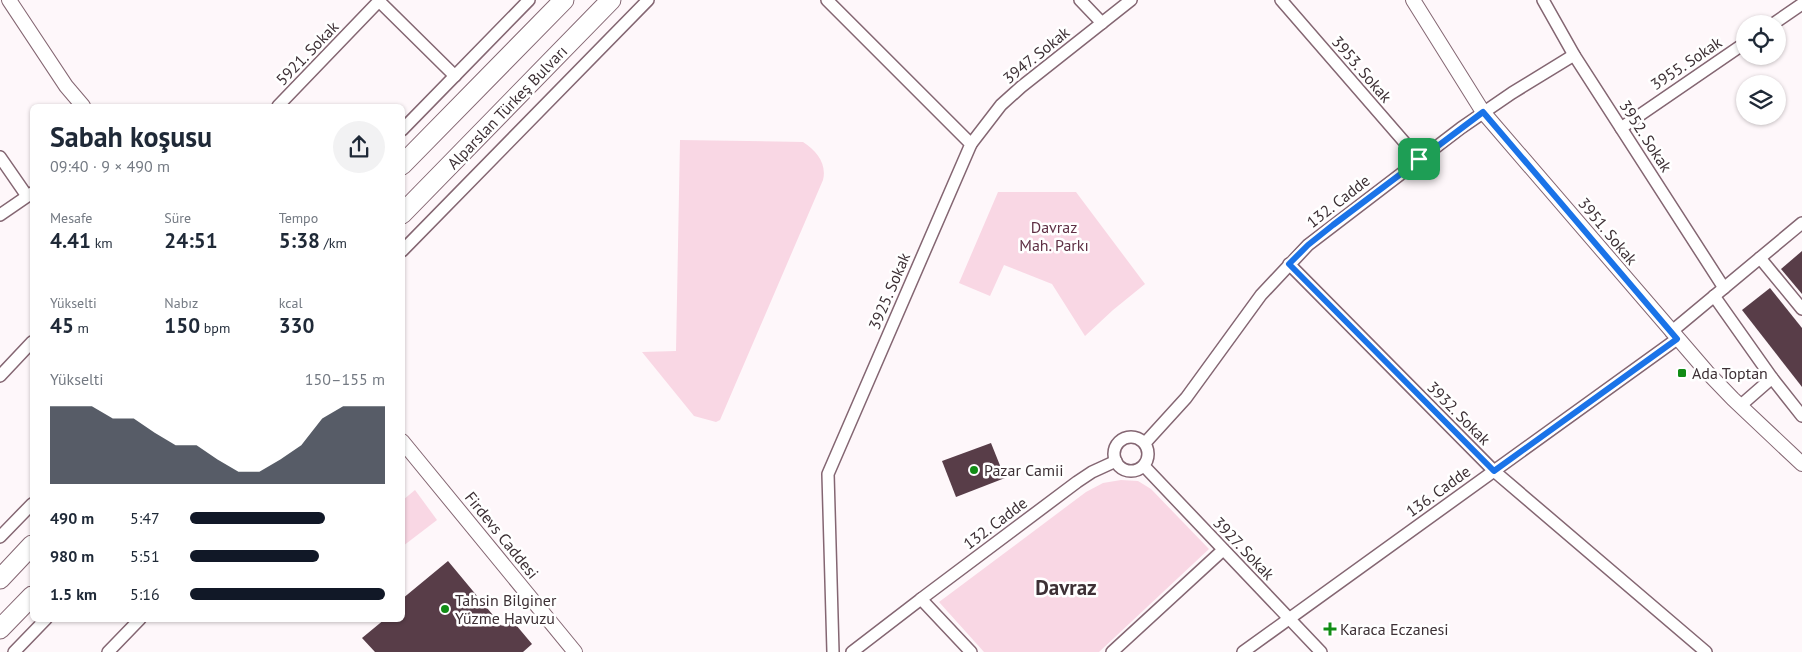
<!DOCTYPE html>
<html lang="tr">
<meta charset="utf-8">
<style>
body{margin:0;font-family:"PT Sans",sans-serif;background:#f2f2f3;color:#1f2937;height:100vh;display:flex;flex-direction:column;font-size:19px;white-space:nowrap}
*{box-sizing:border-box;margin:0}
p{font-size:16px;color:#747a83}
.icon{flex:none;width:28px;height:28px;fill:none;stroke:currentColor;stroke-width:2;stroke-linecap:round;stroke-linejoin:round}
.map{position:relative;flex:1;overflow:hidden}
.panel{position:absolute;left:30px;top:104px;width:375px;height:518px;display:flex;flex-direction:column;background:#fff;border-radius:8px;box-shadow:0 1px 4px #0004}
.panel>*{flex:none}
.fabs{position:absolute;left:1736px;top:15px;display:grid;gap:10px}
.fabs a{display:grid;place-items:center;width:50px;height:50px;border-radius:50%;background:#fff;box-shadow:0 1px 4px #0004;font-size:25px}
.pin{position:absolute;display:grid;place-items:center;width:42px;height:42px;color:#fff;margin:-21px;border-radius:10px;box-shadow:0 2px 8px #0006}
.round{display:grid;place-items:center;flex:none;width:52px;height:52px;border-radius:26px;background:#f2f2f3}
.headline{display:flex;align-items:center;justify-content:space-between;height:85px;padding:0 20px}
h1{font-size:28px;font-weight:700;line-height:38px}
.figures{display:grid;grid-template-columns:repeat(3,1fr);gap:8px;height:85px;padding:5px 20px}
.figures div{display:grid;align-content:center}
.figures b{font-size:21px;font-weight:700}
.figures small{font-size:14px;font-weight:400}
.figures p{font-size:14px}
.chart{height:140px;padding:10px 20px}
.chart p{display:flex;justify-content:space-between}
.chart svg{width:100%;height:90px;margin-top:5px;fill:#111827;opacity:.7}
ul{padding:0 20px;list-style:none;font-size:16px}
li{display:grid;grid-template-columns:80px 60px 1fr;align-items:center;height:38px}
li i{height:12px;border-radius:6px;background:#111827}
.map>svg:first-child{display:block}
</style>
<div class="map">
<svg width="1802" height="652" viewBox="0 0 1802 652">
<rect width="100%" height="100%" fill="#fef7fa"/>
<g fill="#f9d7e4">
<path d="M680,140l123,2c14,9 24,22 20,38l-103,240 -4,2 -22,-6 -52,-64 34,-1z"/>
<polygon points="998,192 1076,192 1145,284 1113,310 1085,336 1052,284 1004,265 990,296 959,283"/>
<polygon points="1121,480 1138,481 1151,489 1209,549 1099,652 984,652 939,602 1086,492 1103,483"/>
<polygon points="415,490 437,520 403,546 403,500"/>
</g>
<g fill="#583d48">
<polygon points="1802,251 1802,294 1781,269"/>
<polygon points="1770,288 1802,328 1802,387 1742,310"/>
<polygon points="991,443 1005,478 956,497 942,461"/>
<polygon points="448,561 502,626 511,619 532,644 523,652 375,652 362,638 385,619 402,619 402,599"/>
</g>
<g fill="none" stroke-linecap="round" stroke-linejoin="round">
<g stroke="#846672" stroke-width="14">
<g id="minor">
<polyline points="827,0 971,144 828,474 833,652"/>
<polyline points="1080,0 1102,23"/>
<polyline points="1281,0 1419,159"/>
<polyline points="1543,0 1574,55 1724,288"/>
<polyline points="379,1 455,76"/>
<polyline points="1773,24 1802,4"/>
<polyline points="278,106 380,0"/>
<polyline points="1621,128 1745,43"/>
<polyline points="402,130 529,0"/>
<polyline points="971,144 1001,105 1021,87 1131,0"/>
<polyline points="0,157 27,196"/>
<polyline points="0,215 32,193"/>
<polyline points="402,251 648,0"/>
<polyline points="1760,258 1802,309"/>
<polyline points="1289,264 1494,471 1706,652"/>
<polyline points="1714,296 1772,378 1740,406"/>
<polyline points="1671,332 1802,223"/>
<polyline points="0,376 32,342"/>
<polyline points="1772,378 1802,416"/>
<circle cx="1131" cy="454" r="17"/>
<polyline points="1145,443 1186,398 1261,295 1308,245 1461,128 1512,93 1574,55"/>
<polyline points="1144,466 1321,652"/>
<polyline points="0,537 32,504"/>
<polyline points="921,599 1077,482 1092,472 1116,461"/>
<polyline points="14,652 46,619"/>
<polyline points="108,652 140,619"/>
<polyline points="852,652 921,599 971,652"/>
<polyline points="1112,652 1223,550"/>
<polyline points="1243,652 1677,339"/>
</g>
</g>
<g stroke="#846672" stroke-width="16">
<g id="tertiary">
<polyline points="9,0 66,86 83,106"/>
<polyline points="1413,0 1483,112 1707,372 1733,399 1802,464"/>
<polyline points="402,441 575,652"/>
</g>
</g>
<g stroke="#846672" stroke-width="21">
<g id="trunk">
<polyline points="402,165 564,0"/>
<polyline points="402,214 611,0"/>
<polyline points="0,579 32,545"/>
<polyline points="0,629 32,596"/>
</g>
</g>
<use href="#minor" stroke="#fff" stroke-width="11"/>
<use href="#tertiary" stroke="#fff" stroke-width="14"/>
<use href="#trunk" stroke="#fff" stroke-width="19"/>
</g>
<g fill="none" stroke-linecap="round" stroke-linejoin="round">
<g stroke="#fff" stroke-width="10">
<polygon id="route" points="1483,112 1677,339 1494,471 1289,264 1308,245 1333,225"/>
</g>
<use href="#route" stroke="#1a73e8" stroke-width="6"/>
</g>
<g fill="#118c15" stroke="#fff" stroke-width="2">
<rect x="1677" y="368" width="10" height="10" rx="2.5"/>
<circle cx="974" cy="470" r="5"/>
<circle cx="445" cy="609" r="5"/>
<path d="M1327.5 621.5h5v5h5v5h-5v5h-5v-5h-5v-5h5z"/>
</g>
<g text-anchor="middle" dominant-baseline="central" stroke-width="5" stroke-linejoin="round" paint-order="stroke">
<g font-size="16" fill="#3d3035" stroke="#fff">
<text transform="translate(307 53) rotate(-46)">5921. Sokak</text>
<text transform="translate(1036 55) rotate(-39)">3947. Sokak</text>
<text transform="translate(1686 63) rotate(-34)">3955. Sokak</text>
<text transform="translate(1362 69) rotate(49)">3953. Sokak</text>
<text transform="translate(507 107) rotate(-46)">Alparslan Türkeş Bulvarı</text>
<text transform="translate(1646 136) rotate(57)">3952. Sokak</text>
<text transform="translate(1338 201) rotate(-38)">132. Cadde</text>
<text transform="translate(1608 231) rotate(50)">3951. Sokak</text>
<text transform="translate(889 291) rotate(-67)">3925. Sokak</text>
<text transform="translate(1459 413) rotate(45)">3932. Sokak</text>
<text transform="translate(1438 491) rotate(-36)">136. Cadde</text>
<text transform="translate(995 523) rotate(-37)">132. Cadde</text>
<text transform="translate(502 535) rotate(51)">Firdevs Caddesi</text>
<text transform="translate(1244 548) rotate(46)">3927. Sokak</text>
</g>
<g font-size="16" fill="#5f3045" stroke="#fff">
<text x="1054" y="227">Davraz<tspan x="1054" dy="18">Mah. Parkı</tspan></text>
</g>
<g font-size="16" fill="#3d3035" stroke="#fff" text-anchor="start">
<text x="1692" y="373">Ada Toptan</text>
<text x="984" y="470">Pazar Camii</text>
<text x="455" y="600">Tahsin Bilginer<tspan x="455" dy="18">Yüzme Havuzu</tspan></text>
<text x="1340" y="629">Karaca Eczanesi</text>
</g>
<g font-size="21" font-weight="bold" fill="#3d3035" stroke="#fff">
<text x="1066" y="587">Davraz</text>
</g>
</g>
</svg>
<div class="fabs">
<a><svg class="icon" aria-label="locate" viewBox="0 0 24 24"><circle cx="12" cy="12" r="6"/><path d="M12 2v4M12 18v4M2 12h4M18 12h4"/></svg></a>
<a><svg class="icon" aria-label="layers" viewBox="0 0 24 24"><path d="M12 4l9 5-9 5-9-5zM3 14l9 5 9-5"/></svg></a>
</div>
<div class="pin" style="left:1419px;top:159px;background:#1e9e55"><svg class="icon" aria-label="arrive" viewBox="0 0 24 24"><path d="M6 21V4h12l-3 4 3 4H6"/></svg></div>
<section class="panel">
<div class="headline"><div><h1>Sabah koşusu</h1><p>09:40 · 9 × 490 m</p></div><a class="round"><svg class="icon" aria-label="share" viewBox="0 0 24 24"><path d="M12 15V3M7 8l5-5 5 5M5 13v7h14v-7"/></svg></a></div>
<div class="figures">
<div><p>Mesafe</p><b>4.41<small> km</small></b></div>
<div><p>Süre</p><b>24:51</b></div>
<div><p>Tempo</p><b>5:38<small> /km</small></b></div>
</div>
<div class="figures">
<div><p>Yükselti</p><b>45<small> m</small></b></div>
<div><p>Nabız</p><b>150<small> bpm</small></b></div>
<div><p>kcal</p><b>330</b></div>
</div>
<div class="chart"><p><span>Yükselti</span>150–155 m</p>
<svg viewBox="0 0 160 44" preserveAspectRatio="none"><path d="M0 44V6L10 6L20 6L30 12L40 12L50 19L60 25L70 25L80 32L90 38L100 38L110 32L120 25L130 12L140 6L150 6L160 6V44z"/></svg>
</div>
<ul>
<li><b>490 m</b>5:47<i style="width:69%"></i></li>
<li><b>980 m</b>5:51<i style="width:66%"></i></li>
<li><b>1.5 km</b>5:16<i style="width:100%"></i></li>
</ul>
</section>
</div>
